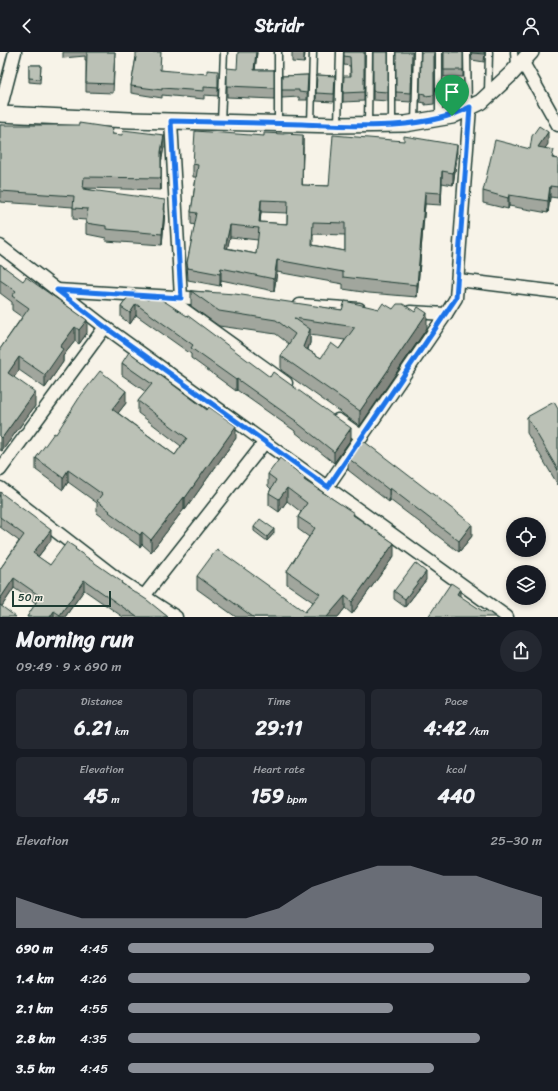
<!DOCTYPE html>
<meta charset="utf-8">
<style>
body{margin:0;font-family:Sriracha,sans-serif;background:#242831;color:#f1f3f6;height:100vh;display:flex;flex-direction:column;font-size:15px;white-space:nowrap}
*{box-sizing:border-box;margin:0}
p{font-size:13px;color:#9ea1a6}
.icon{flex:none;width:22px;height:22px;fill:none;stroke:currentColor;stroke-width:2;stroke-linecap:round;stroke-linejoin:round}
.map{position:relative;height:565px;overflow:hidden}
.panel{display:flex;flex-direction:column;background:#171b24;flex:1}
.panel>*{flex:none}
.buttons{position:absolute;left:506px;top:465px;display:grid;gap:8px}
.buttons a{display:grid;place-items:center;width:40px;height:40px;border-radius:50%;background:#171b24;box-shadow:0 2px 6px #0003;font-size:20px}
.scale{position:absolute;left:12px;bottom:10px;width:99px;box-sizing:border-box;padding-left:4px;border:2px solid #1f3d34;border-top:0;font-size:11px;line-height:14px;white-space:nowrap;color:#1f3d34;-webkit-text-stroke:3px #f7f3e8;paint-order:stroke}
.pin{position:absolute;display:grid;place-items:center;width:34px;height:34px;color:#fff;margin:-41px -17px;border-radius:50% 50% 50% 0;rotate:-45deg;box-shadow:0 0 4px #0007}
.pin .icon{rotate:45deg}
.round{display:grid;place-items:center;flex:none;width:42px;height:42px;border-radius:21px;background:#242831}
.summary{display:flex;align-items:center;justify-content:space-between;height:68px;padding:0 16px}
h1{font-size:22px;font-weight:700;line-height:30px}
.figures{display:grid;grid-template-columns:repeat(3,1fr);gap:6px;height:68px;padding:4px 16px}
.figures div{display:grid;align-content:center;border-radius:6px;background:#242831;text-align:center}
.figures b{font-size:20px;font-weight:700}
.figures small{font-size:11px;font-weight:400}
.figures p{font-size:11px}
.chart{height:112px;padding:8px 16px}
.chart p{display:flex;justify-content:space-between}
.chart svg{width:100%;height:72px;margin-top:4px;fill:#8c9099;opacity:.7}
ul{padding:0 16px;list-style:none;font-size:13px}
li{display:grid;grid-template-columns:64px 48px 1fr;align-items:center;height:30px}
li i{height:10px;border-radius:5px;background:#8c9099}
header{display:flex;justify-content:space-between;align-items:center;height:52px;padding:0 16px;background:#171b24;font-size:18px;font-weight:700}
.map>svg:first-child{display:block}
</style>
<header><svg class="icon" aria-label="back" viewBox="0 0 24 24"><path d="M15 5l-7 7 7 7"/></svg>Stridr<svg class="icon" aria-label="person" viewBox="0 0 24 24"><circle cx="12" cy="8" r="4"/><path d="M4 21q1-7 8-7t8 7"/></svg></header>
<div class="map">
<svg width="558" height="565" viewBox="0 0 558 565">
<rect width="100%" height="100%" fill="#f7f3e8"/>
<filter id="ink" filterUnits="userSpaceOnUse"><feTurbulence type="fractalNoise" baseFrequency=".025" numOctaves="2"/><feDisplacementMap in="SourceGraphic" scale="8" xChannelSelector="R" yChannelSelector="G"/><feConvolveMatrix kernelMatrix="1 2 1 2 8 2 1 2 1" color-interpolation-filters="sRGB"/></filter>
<g filter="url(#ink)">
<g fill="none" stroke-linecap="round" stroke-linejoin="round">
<g stroke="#1f3d34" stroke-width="9">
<g id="service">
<polyline points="467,0 468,56"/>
<polyline points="514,0 515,14"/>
<polyline points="488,40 489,0"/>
<polyline points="439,66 439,0"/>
<polyline points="221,70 224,0"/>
<polyline points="415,70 417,0"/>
<polyline points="278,72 278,0"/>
<polyline points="311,72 313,0"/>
<polyline points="338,72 340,0"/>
<polyline points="368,72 369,0"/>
<polyline points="392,72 392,0"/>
</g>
</g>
<g stroke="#1f3d34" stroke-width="15">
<g id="minor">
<polyline points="522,9 558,73"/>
<polyline points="0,58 15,0"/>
<polyline points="171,69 181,246"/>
<polyline points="0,194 105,275 507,565"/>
<polyline points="458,228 558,240"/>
<polyline points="57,238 208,247"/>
<polyline points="166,245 286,331"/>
<polyline points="300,253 359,257"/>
<polyline points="410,260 446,262 456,246 470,55"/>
<polyline points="338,368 362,385"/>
<polyline points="0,418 105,275"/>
<polyline points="327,435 446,262"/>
<polyline points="0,436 119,528 176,565"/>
<polyline points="144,544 265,390"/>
</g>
</g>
<g stroke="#1f3d34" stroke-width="18">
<polyline id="tertiary" points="0,62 130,68 338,73 405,72 452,64 481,50 511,22 531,0"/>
</g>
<use href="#service" stroke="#f7f3e8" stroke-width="6"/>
<use href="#minor" stroke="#f7f3e8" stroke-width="12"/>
<use href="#tertiary" stroke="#f7f3e8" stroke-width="15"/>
</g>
<g fill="#a1a69d" stroke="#1f3d34" fill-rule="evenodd">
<polygon points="63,0 115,0 113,41 86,40 86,8 85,8 85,4 63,6"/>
<polygon points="257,0 255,18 274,18 274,47 227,45 227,34 237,17"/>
<polygon points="292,0 305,0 304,11 292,10"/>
<polygon points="344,0 364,0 364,49 343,50 343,41 350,24 350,14 344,13"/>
<polygon points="373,0 388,0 388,49 373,48"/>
<polygon points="396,0 412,0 411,50 396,49"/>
<polygon points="434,0 434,52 425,53 425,51 420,50 420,41"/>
<rect x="444" y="0" width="19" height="25"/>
<polygon points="471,0 485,0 484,10 472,8"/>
<polygon points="136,5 161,18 218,27 218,44 204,43 204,47 162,43 162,46 131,41 131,34"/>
<polygon points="29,13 41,13 40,31 29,30"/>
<polygon points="308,23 307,48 299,48 299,45 282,46 282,24"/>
<polygon points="317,23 335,24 334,50 316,49"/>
<polygon points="0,73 113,82 164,95 161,111 161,138 84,136 165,159 162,193 106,189 106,186 86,182 86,168 73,167 73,155 0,150"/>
<path d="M264,84l39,11 -1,38 27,1 128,-29 -4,28 -11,-2 -1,22 -16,-1 -8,93 -48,-4 -26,-4v-5l-66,-12 -3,19 -53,-11 -1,6 -32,-6 -1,-17 8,-38 -4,-1v-12l5,-35h-3v-13zM261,160l26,1v11l-27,-2zM313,182l32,1v16l-32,-6zM230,185l28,3 -2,14 -29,-6z"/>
<polygon points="548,92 545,96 554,106 558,107 558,146 550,145 548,161 509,154 508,157 483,151 483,139 530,97"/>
<polygon points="0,212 87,281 79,292 75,289 63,304 63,310 45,336 19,318 14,325 35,354 2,399 0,398 0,297 22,265 12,258 12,250 0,241"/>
<polygon points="132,239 351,387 334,411 295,380 295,379 237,338 236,339 191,306 191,302 136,263 130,272 121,265 121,255"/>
<path d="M191,239l151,19 37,-1h14l34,19 -67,98 -79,-56v-14l8,-12 -13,-10 -57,-8 -28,-20zM310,283l35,5 -6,9 -18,9 -13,-8 2,-7z"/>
<polygon points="122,311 236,386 185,458 184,457 151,500 142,492 140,495 109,472 109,470 97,461 97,451 68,430 63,438 36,418 36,406 56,382 126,351 118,361 175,403 181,394 138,361 138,349 146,340 122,323"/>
<polygon points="558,357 558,433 527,381 527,365"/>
<polygon points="348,406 472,484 459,500 390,448 389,450 348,418"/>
<polygon points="268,422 305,429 354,464 394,504 352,562 345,556 338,565 236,565 197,537 197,524 305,560 313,550 287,532 287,519 309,485 298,477 298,465 301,460 287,449 279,460 269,453 269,441 271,437 268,434"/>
<polygon points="0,440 51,488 38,505 50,513 76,498 168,565 123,565 84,538 65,565 27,565 36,551 14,536 2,554 0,565 0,517 19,489 0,475"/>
<polygon points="254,475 274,481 267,489 254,479"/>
<polygon points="426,528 405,555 394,547 394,539"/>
</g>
<g fill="#83877f" stroke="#1f3d34">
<polygon points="256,0 257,0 254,29 254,18"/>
<polygon points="304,0 305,0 304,11"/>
<polygon points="548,80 548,92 538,107 538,95"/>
<polygon points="164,83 164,95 161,111 161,138 161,100"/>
<polygon points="303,83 303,95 302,145 302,133"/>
<polygon points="457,93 457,105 453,133 453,121"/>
<polygon points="442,119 442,131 441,153 441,141"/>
<polygon points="550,134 550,145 548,161 548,149"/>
<polygon points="425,140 425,152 417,245 417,233"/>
<polygon points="509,143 509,154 508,157 508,146"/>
<polygon points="165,148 165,159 162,193 162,182"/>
<polygon points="261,148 261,160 259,182 259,170"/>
<polygon points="230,173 230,185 225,208 225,196"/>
<polygon points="277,208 277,220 274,239 274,227"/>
<polygon points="221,216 221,228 220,234 220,222"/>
<polygon points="136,252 136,263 130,272 130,261"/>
<polygon points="427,261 427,276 360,374 360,359"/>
<polygon points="87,268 87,281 79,292 79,278"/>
<polygon points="75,275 75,289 63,304 63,310 45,336 45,323 60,295"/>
<polygon points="310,277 310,291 303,309 303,295"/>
<polygon points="19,305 19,318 8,334 8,321"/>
<polygon points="237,327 237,338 236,339 236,328"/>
<polygon points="126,339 126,351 112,369 112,357"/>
<polygon points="35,340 35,354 2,399 2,386"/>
<polygon points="236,374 236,386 185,458 185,446"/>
<polygon points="351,376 351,387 334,411 334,400"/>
<polygon points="68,418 68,430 63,438 63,426"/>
<polygon points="287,436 287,449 279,460 279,447"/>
<polygon points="390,436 390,448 389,450 389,438"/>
<polygon points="184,445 184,457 151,500 151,488"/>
<polygon points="472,472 472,484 459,500 459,489"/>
<polygon points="274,477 274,481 267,489 267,485"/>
<polygon points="51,478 51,488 33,511 33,501"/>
<polygon points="142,480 142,492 140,495 140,483"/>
<polygon points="394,491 394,504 352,562 352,550"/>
<polygon points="426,520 426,528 405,555 405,547"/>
<polygon points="14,526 14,536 0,557 0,547"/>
<polygon points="84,528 84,538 65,565 60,565 60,563"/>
<polygon points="460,537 460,548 457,542"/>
<polygon points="345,544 345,556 338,565 327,565"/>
<polygon points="54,559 54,565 50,565"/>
</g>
<g fill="#bbc1b6" stroke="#1f3d34" fill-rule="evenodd">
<polygon points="87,0 115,0 113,32 86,31"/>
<polygon points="136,0 161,0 160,18 207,22 207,18 218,19 218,36 204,35 204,39 162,36 162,38 131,34 136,5"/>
<polygon points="238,0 256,0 254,18 274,18 274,36 227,34 227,16 237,17"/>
<polygon points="344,0 364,0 364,40 343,41 344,24 351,24 350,5 344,4"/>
<polygon points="373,0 388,0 388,40 373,39"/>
<polygon points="396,0 412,0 411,41 396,40"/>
<polygon points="421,0 434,0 434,43 425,44 425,42 420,41"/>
<rect x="444" y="0" width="19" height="18"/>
<polygon points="472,0 484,0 484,2 472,1"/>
<polygon points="29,13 41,13 40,27 29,26"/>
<polygon points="308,23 307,41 299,40 299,38 282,38 282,24"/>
<polygon points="317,23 335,24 334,42 316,41"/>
<polygon points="79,71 113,76 112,82 122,83 123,78 164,83 161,100 161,126 84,125 83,137 165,148 162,182 106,177 106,174 86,171 88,157 73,156 74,144 0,139 0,73 79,73"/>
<polygon points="539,74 548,80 538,95 554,98 552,106 558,107 558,135 550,134 548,149 509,143 508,146 483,139 495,88 530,97 532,84"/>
<path d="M195,79l69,5v-3l39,2 -1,50 27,1 4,-51 71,6v-5l53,9 -4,28 -11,-2 -1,22 -16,-1 -8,93 -48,-5 -26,-3v-5l-66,-12 -3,19 -53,-11 -1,6 -32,-6 -1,-5 10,-50 -6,-1 7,-47 -5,-1zM261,148l27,1 -1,23 -28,-2zM313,170l32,1v28l-33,-6zM230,173l29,3 -3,26 -31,-6z"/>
<polygon points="0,212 23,229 26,225 87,268 79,278 75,275 60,295 63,297 45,323 19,305 8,321 35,340 2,386 0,384 0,297 29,256 12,244 16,239 0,228"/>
<polygon points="132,239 136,240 148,248 153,242 187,264 187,263 270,325 273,320 351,376 334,400 295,369 296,369 237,327 236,328 191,296 193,293 136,252 130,261 121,255"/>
<path d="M191,239l44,3 107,16 3,-9 34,8 4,-6 10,6 4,-5h6l12,8 3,-5 9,6 -67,98 -79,-55 14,-22 -19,-14 -57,-9zM294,266l61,9 -16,22 -8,-6 -10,15 -18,-11 7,-18z"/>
<polygon points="129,300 207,358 209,355 236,374 185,446 184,445 151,488 142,480 140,483 109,460 110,459 97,449 102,442 68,418 63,426 36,406 54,381 56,382 81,343 100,319 126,339 112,357 175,403 187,386 138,349 152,332 122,311"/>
<polygon points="554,350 558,357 558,418 527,365"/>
<polygon points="361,387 472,472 459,489 390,436 389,438 348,406"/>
<polygon points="280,406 305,426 304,428 354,461 353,463 394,491 352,550 345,544 327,565 253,565 197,524 217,497 305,560 320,542 287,519 315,476 298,465 307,451 287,436 279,447 269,441 276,428 268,422"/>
<polygon points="0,440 51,478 33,501 50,513 67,490 76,496 75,497 122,530 121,531 147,548 168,565 137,565 84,528 60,563 54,559 50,565 27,565 40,544 14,526 0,547 0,517 24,483 0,465"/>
<polygon points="260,467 274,477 267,485 254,475"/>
<polygon points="415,511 426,520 405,547 394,539"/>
<polygon points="451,531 460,537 457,542 484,560 486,558 495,565 428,565"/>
<polygon points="0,553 16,565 0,565"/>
</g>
</g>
<g fill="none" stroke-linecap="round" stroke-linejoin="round" filter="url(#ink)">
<g stroke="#fff" stroke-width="8">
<path id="route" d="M470,55l-14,191 -128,189 -223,-160 -48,-37 124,8 -10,-177c44,1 88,2 131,3 50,2 123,7 168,-17z"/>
</g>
<use href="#route" stroke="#1a73e8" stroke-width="5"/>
</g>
</svg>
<div class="buttons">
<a><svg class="icon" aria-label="locate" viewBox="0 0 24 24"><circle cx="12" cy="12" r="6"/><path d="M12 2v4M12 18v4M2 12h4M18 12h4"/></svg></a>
<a><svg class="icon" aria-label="layers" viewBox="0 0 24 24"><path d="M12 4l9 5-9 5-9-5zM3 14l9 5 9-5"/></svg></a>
</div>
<div class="scale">50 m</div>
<div class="pin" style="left:452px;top:64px;background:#1e9e55"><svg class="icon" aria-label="arrive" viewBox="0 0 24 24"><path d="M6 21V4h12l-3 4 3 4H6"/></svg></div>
</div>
<section class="panel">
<div class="summary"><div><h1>Morning run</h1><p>09:49 · 9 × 690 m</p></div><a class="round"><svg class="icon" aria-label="share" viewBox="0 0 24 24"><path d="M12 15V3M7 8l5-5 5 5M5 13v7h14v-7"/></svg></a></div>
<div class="figures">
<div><p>Distance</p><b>6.21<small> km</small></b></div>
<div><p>Time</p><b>29:11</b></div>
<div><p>Pace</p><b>4:42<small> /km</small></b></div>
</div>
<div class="figures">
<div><p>Elevation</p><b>45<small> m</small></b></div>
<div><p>Heart rate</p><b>159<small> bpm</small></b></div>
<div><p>kcal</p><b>440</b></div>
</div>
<div class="chart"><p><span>Elevation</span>25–30 m</p>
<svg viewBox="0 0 160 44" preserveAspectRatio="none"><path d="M0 44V25L10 32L20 38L30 38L40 38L50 38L60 38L70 38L80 32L90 19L100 12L110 6L120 6L130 12L140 12L150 19L160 25V44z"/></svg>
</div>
<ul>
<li><b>690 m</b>4:45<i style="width:74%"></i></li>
<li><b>1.4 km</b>4:26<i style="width:97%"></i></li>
<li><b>2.1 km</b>4:55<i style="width:64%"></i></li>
<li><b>2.8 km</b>4:35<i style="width:85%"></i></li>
<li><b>3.5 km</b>4:45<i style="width:74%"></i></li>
</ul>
</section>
